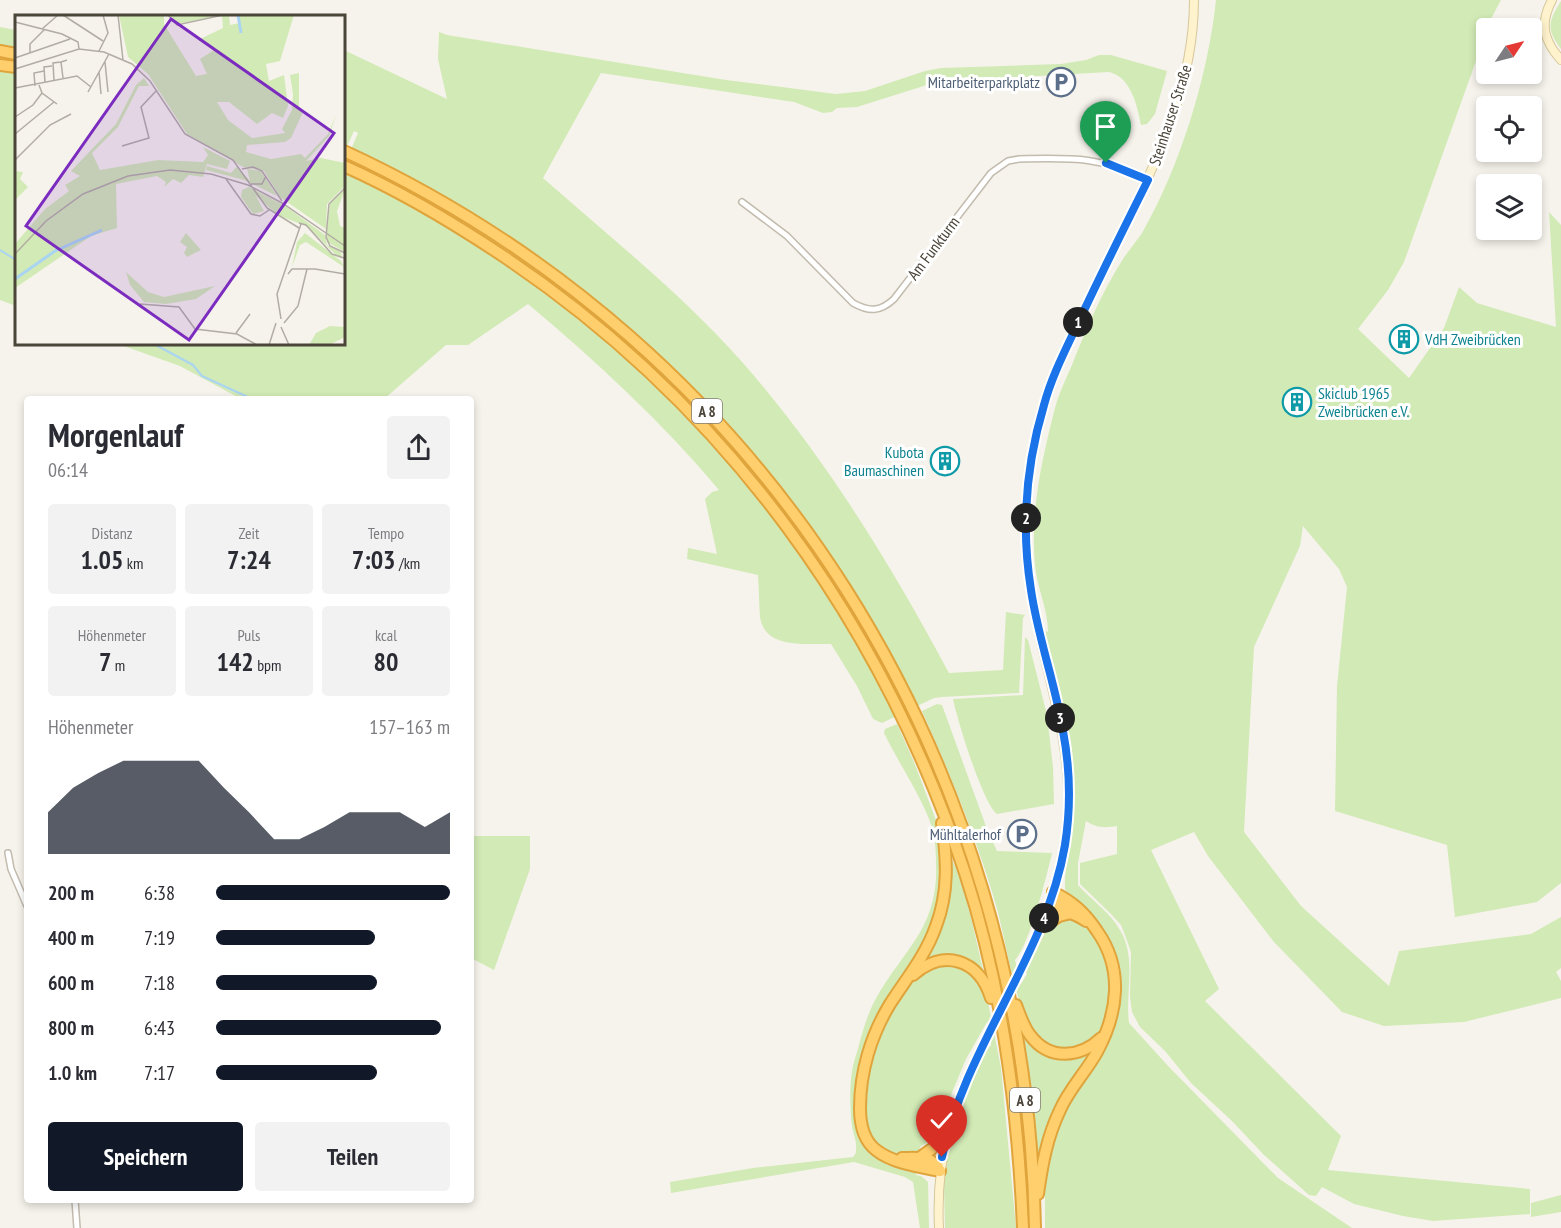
<!DOCTYPE html>
<html lang="de">
<meta charset="utf-8">
<style>
body{margin:0;font-family:"PT Sans Narrow",sans-serif;background:#f2f2f3;color:#2b2b33;height:100vh;display:flex;flex-direction:column;font-size:22px;white-space:nowrap}
*{box-sizing:border-box;margin:0}
p{font-size:20px;color:#7c7c81}
.icon{flex:none;width:33px;height:33px;fill:none;stroke:currentColor;stroke-width:2;stroke-linecap:round;stroke-linejoin:round}
.map{position:relative;flex:1;overflow:hidden}
.side{position:absolute;left:24px;top:396px;width:450px;height:807px;display:flex;flex-direction:column;background:#fff;border-radius:6px;box-shadow:0 3px 9px #0003}
.side>*{flex:none}
.needle{width:39px;rotate:55deg}
.fabs{position:absolute;left:1476px;top:18px;display:grid;gap:12px}
.fabs a{display:grid;place-items:center;width:66px;height:66px;border-radius:6px;background:#fff;box-shadow:0 3px 9px #0003;font-size:30px}
.pin{position:absolute;display:grid;place-items:center;width:51px;height:51px;color:#fff;margin:-62px -26px;border-radius:50% 50% 50% 0;rotate:-45deg;box-shadow:0 0 6px #0007}
.pin .icon{rotate:45deg}
.km{position:absolute;width:30px;height:30px;margin:-15px;border-radius:50%;background:#222;color:#fff;font-size:16px;line-height:30px;text-align:center}
.round{display:grid;place-items:center;flex:none;width:63px;height:63px;border-radius:6px;background:#f2f2f3}
.headline{display:flex;align-items:center;justify-content:space-between;height:102px;padding:0 24px}
h1{font-size:33px;font-weight:800;line-height:45px}
.stats{display:grid;grid-template-columns:repeat(3,1fr);gap:9px;height:102px;padding:6px 24px}
.stats div{display:grid;align-content:center;border-radius:6px;background:#f2f2f3;text-align:center}
.stats b{font-size:26px;font-weight:800}
.stats small{font-size:16px;font-weight:400}
.stats p{font-size:16px}
.chart{height:168px;padding:12px 24px}
.chart p{display:flex;justify-content:space-between}
.chart svg{width:100%;height:108px;margin-top:6px;fill:#111827;opacity:.7}
.primary-button{display:flex;gap:12px;margin-top:auto;padding:12px 24px}
.primary-button a{flex:1;height:69px;border-radius:6px;background:#111827;color:#fff;font-size:24px;font-weight:800;line-height:69px;text-align:center}
.primary-button a+a{background:#f2f2f3;color:#2b2b33}
ul{padding:0 24px;list-style:none;font-size:20px}
li{display:grid;grid-template-columns:96px 72px 1fr;align-items:center;height:45px}
li i{height:15px;border-radius:8px;background:#111827}
.map>svg:first-child{display:block}
</style>
<div class="map">
<svg width="1561" height="1228" viewBox="0 0 1561 1228">
<rect width="100%" height="100%" fill="#f6f3ec"/>
<g fill="#d2eab5">
<path d="M1216,0h285l-15,28v5l-82,229 -16,28 -30,39 51,49 35,-50 15,-41 18,16 79,24 -7,-115 12,13v658l-24,19 -82,15 -8,-72 -112,-34 2,-125 10,-99 -8,-18 -36,-43 -3,20 -46,101 -10,185 57,74 88,80 10,-35 132,-17 30,-17v51l-5,4 5,9v17l-97,24 -80,4 -42,-14 -68,-70 -66,-86 -14,-24 -43,18 68,139 -14,12 136,135 -13,34 202,19v25l-97,7 -30,-5 -49,-12 -32,-17 -6,9 -7,-1 -45,-40 -32,-34 -41,-38 -26,-32 -25,-24 -8,-15 -2,-15 1,-45 -5,-14 -5,-13 -10,-11 -31,-30v-21l37,-9v-28c-13,2 -20,2 -31,-5l-8,42v22c13,15 32,27 42,45 17,28 5,62 9,93l41,45 108,110 74,50h-307c0,-29 -1,-58 6,-87 17,-63 90,-112 66,-184 -5,-12 -12,-25 -21,-35 -10,-12 -23,-20 -31,-33 -1,-26 8,-52 9,-78 4,-60 -15,-118 -30,-176l2,-4 2,1c0,-23 -11,-44 -13,-67 -5,-53 7,-106 20,-157 4,-15 11,-29 17,-43 14,-36 30,-73 51,-106 6,-9 13,-17 19,-26 38,-66 66,-157 74,-233z"/>
<path d="M1561,1v48c-15,-20 -13,-27 0,-48z"/>
<polygon points="0,27 16,30 16,306 0,300"/>
<path d="M439,32l8,3 279,45 110,14 29,-3 60,-20 16,-3 120,-4 25,-4 13,-5h12l56,16 -12,43 -8,10 -6,1c-4,-20 -10,-48 -32,-53l-162,9 -17,3 -73,23 -20,1 -5,4 -9,1 -29,-11 -193,-29 -58,105c68,60 140,117 200,185 82,94 147,200 206,310l54,-3 3,-58 19,3 -2,3 -4,75 -77,4 -8,1 -52,25 -9,-4 -16,-33 -26,-42c-24,-1 -66,6 -71,-27 -1,-13 -1,-28 -2,-42l-71,-16 1,-11 29,6 -12,-55 7,-7 7,-2c-57,-68 -123,-129 -191,-186l-60,41h-22l-62,54h-143l-61,-33 -62,-22h226v-178l14,-33 -4,-2 -10,22v-97l2,-5 101,48 -9,-40z"/>
<path d="M1025,637l3,3 19,75 6,52 1,37 -57,10c-14,-10 -40,-95 -44,-115l70,-4z"/>
<path d="M937,704l5,1 45,124 10,22 55,2c-5,22 -23,93 -37,107l6,24 6,-10 -3,-4 25,-44 18,-8c6,1 13,2 17,6 31,25 38,95 4,120 -7,6 -22,6 -31,7 -8,-5 -21,-11 -25,-19 -21,-40 -25,-93 -39,-137 -19,-63 -44,-123 -71,-184z"/>
<path d="M897,724l17,38 22,58 7,29 -2,47 -13,42 -51,81 -19,113 7,13 52,24 -1,6 5,1 7,6 1,46h-9l-7,-46 -8,-5 -51,-15 -183,31 -1,-11 83,-14 100,-11c3,-4 3,-3 3,-8 1,-8 -3,-15 -4,-23 -2,-17 -3,-47 2,-64 5,-15 9,-35 16,-51 26,-57 69,-77 66,-147 0,-15 -1,-31 -7,-45 -12,-30 -31,-57 -45,-86l1,-4z"/>
<polygon points="471,836 530,836 530,869 494,970 471,958"/>
<path d="M951,859c11,13 27,89 32,110l-1,3 -10,-8h-49z"/>
<path d="M939,964l30,5 18,28 14,71 15,160h-71l-1,-44 4,-31 5,-9 -1,-8 4,-16 11,-30 20,-45 3,2 1,-2 -4,-23 -21,37 -30,72 -6,10 -9,5 -4,7c-95,15 -38,-133 -8,-169 8,-10 19,-15 30,-20z"/>
<polygon points="1024,1034 1044,1051 1094,1047 1039,1160"/>
<polygon points="1561,1195 1561,1212 1531,1217 1531,1203"/>
</g>
<g fill="none" stroke-linecap="round" stroke-linejoin="round">
<g stroke="#a9d4f2" stroke-width="2">
<polyline points="0,250 16,260"/>
<polyline points="154,344 193,365 202,376 250,398"/>
</g>
<g stroke="#c2bbae" stroke-width="8">
<g id="street">
<path d="M742,202l45,34 66,67c16,9 27,9 41,-4l97,-126 17,-12 11,-2c52,-1 81,-3 129,21"/>
<polyline points="8,853 11,869 27,906"/>
<polyline points="75,1200 77,1228"/>
</g>
</g>
<g stroke="#d6c79b" stroke-width="10">
<g id="secondary">
<path d="M1552,0c-13,24 -8,41 9,60"/>
<path d="M1020,971c24,-51 46,-103 48,-160 3,-69 -20,-131 -33,-197 -16,-77 -10,-156 16,-229 20,-51 45,-100 69,-149 37,-74 74,-151 74,-236"/>
<path d="M939,1228c-4,-76 16,-127 49,-194"/>
</g>
</g>
<g stroke="#e0a43c" stroke-width="14">
<g id="highway">
<polyline points="0,51 16,54"/>
<polyline points="0,65 16,67"/>
<path d="M344,151c425,196 682,612 691,1077"/>
<path d="M344,166c56,25 110,57 162,92 220,148 376,364 459,615 37,113 53,236 58,355"/>
<path d="M1053,892c1,20 20,19 33,29"/>
<polyline points="1040,928 1059,916 1071,913"/>
<path d="M913,975c30,-27 66,-16 78,23"/>
<path d="M1016,1005c4,10 7,21 14,30 19,26 50,23 71,3"/>
<path d="M902,1158c15,0 31,-3 38,13"/>
<polyline points="919,1158 936,1146 947,1131"/>
<path d="M940,1171c-20,-4 -48,-8 -64,-21 -13,-10 -16,-27 -16,-42 0,-36 11,-73 30,-104 16,-25 36,-49 46,-78 13,-34 11,-67 6,-103"/>
<path d="M1038,1194c4,-29 9,-57 22,-84 9,-21 26,-38 37,-58 21,-39 27,-83 0,-121 -12,-18 -24,-29 -44,-39"/>
</g>
</g>
<use href="#street" stroke="#fff" stroke-width="5"/>
<use href="#secondary" stroke="#fff3cd" stroke-width="8"/>
<use href="#highway" stroke="#ffcf6e" stroke-width="10"/>
<g stroke="#d6c79b" stroke-width="10" stroke-linecap="butt">
<polyline id="secondary-bridge" points="988,1034 1020,971"/>
</g>
<use href="#secondary-bridge" stroke="#fff3cd" stroke-width="8"/>
</g>
<g fill="none" stroke-linecap="round" stroke-linejoin="round">
<g stroke="#fff" stroke-width="12">
<path id="route" d="M942,1157c23,-111 104,-200 123,-312 6,-38 5,-77 -2,-114 -8,-48 -25,-93 -32,-141 -10,-62 -5,-125 13,-185 8,-30 23,-58 36,-86 22,-47 45,-93 68,-139l-42,-17"/>
</g>
<use href="#route" stroke="#1a73e8" stroke-width="8"/>
</g>
<defs>
<g id="parking-ring" transform="scale(1.5)"><circle r="9.5" fill="#fff" stroke="#5c6f8a" stroke-width="1.5"/><path d="M-3.5-5.5H1a3.5 3.5 0 0 1 0 7H-1V5.5H-3.5ZM-1-3.4V-.6H.8a1.4 1.4 0 0 0 0-2.8Z" fill="#5c6f8a"/></g>
<g id="building-ring" transform="scale(1.5)"><circle r="9.5" fill="#fff" stroke="#0f9aa8" stroke-width="1.5"/><path d="M-4-6H4V6H1V3H-1V6H-4ZM-2.5-4.3h1.7v1.8h-1.7ZM.8-4.3h1.7v1.8H.8ZM-2.5-1h1.7V.8h-1.7ZM.8-1h1.7V.8H.8Z" fill="#0f9aa8"/></g>
</defs>
<g fill-rule="evenodd">
<use href="#parking-ring" x="1061" y="82"/>
<use href="#building-ring" x="1404" y="339"/>
<use href="#building-ring" x="1297" y="402"/>
<use href="#building-ring" x="945" y="461"/>
<use href="#parking-ring" x="1022" y="834"/>
</g>
<g text-anchor="middle" dominant-baseline="central" stroke-width="6" stroke-linejoin="round" paint-order="stroke">
<g fill="#fff" stroke="#817c74" stroke-width="1.5">
<rect x="692" y="399" width="30" height="24" rx="4.5"/>
<rect x="1010" y="1088" width="30" height="24" rx="4.5"/>
</g>
<g font-size="15" font-weight="bold" fill="#4b4439">
<text x="707" y="411">A 8</text>
<text x="1025" y="1100">A 8</text>
</g>
<g font-size="16" fill="#4e5e75" stroke="#fff" text-anchor="end">
<text x="1040" y="82">Mitarbeiterparkplatz</text>
<text x="1001" y="834">Mühltalerhof</text>
</g>
<g font-size="16" fill="#4b4439" stroke="#fff">
<text transform="translate(1170 115) rotate(-72)">Steinhauser Straße</text>
<text transform="translate(933 248) rotate(-53)">Am Funkturm</text>
</g>
<g font-size="16" fill="#0d838f" stroke="#fff" text-anchor="start">
<text x="1425" y="339">VdH Zweibrücken</text>
<text x="1318" y="393">Skiclub 1965<tspan x="1318" dy="18">Zweibrücken e.V.</tspan></text>
<text x="924" y="452" text-anchor="end">Kubota<tspan x="924" dy="18">Baumaschinen</tspan></text>
</g>
</g>
<g transform="translate(15 15)">
<rect width="330" height="330" fill="#f6f3ec"/>
<path d="M104,0h45v9l32,52 11,-2 -7,-15 14,-9 -16,-10 25,-12 -1,-13h10l-3,1 1,9 10,-2 -2,-8h56l-14,46 -14,3 3,17 15,-6 4,31 -5,12 -11,-5 -15,11 -28,-22h-12l11,18 24,18 33,-5 -3,-4 10,-19 1,-16 -3,-19 9,-2v36l4,3 -12,26 -6,4 -38,3 -1,7 25,7 30,-5 4,4 23,-24 8,-19 -7,21 -23,25 15,-3 24,5v23l-18,18 -1,25 -46,-32 -16,-26 -21,-4 -56,-33 -39,-60 -20,-17zM155,0h52l-46,9zM129,63l5,8h-10l-21,41 -26,26 8,17 58,-10 45,2 5,-7 -5,-8 27,14 -3,8 -20,-5 -4,13 -14,-2 -8,8 -8,-4 -9,8 2,-5 -9,-6 -41,8 1,44 -26,8 -76,52v-44l30,-35 24,-18 -4,-6 15,-9 -9,-5 45,-47 20,-39zM192,151l24,7 6,-7 13,15 -3,-12 14,2 16,25 -33,-16 -38,-10zM0,156l8,1 -3,7 8,8 -13,13zM234,172l36,19 40,29 2,10 14,7 1,6 -4,-1 -30,-30 -30,-12 -22,-19 8,15 -11,3 -12,-17 1,-7zM330,174l-8,22 3,15 5,2v24l-18,-10v-12l3,-27zM171,218l15,17 -14,7 -3,-4 3,-6 -7,-5zM290,218l36,28 3,6 -38,-25 -6,3 -8,22 5,-25zM111,257l22,20 16,5 51,-11 -19,13 -30,5 -22,-2 -14,-17zM315,311l15,1v10l-16,8h-20l7,-12z" fill="#d2eab5"/>
<path fill="none" stroke="#a9d4f2" stroke-width="3" d="M223,0l3,18M0,264l40,-28 47,-21"/>
<path fill="none" stroke="#b2ada4" stroke-width="1.5" d="M48,0l40,26M103,0l5,45M153,0l9,10 46,-10M0,7l47,12 16,8 1,7M27,14l16,-14M84,36l9,-18 -5,-18M15,38v-9l14,-14M0,43l55,-19M90,47l3,30M0,54l64,-20 25,3 28,12 18,17 35,53 48,26 34,48 32,20M84,57l2,22M48,63l-2,-16 6,-2M39,65l-1,-17 8,-1M30,68l-1,-16 8,-1M24,70l3,8 15,11M20,71l-1,-13 10,-2M0,73l62,-12 14,11M73,77l21,-38M0,102l18,-12 9,-12M0,119l39,-32M107,131l27,-8 -8,-31 16,-17M0,145l35,-35 21,-11M227,154l11,-2 9,4 20,30M211,164l25,35 9,2 9,-6M236,169h11l4,-8M330,173l-16,16 -3,33 4,9 15,7M284,208l7,2 26,29 12,4M0,239l31,-33 37,-27 45,-18 42,-6 41,4 37,11 34,18 63,43M273,259l4,-5h23l30,5M125,289l39,3 16,22 42,5 20,11M266,304l-4,-25 24,-70M269,308l14,-17 9,-37M266,312l8,18M221,318l14,-19M254,330l7,-22"/>
<path fill="#7b2cbf" fill-opacity="0.15" stroke="#7b2cbf" stroke-width="3" d="M156,4l163,114 -145,207 -163,-114z"/>
<rect width="330" height="330" fill="none" stroke="#4b4439" stroke-width="3"/>
</g>
</svg>
<div class="fabs">
<a><svg class="needle" viewBox="-14 -14 28 28"><path d="M0-13l5 13h-10z" fill="#e53935"/><path d="M0 13l5-13h-10z" fill="#7c7c81"/></svg></a>
<a><svg class="icon" aria-label="locate" viewBox="0 0 24 24"><circle cx="12" cy="12" r="6"/><path d="M12 2v4M12 18v4M2 12h4M18 12h4"/></svg></a>
<a><svg class="icon" aria-label="layers" viewBox="0 0 24 24"><path d="M12 4l9 5-9 5-9-5zM3 14l9 5 9-5"/></svg></a>
</div>
<div class="pin" style="left:1106px;top:163px;background:#1e9e55"><svg class="icon" aria-label="arrive" viewBox="0 0 24 24"><path d="M6 21V4h12l-3 4 3 4H6"/></svg></div>
<div class="pin" style="left:942px;top:1157px;background:#d93025"><svg class="icon" aria-label="check" viewBox="0 0 24 24"><path d="M5 12l5 5 9-10"/></svg></div>
<b class="km" style="left:1078px;top:322px">1</b>
<b class="km" style="left:1026px;top:518px">2</b>
<b class="km" style="left:1060px;top:718px">3</b>
<b class="km" style="left:1044px;top:918px">4</b>
<section class="side">
<div class="headline"><div><h1>Morgenlauf</h1><p>06:14</p></div><a class="round"><svg class="icon" aria-label="share" viewBox="0 0 24 24"><path d="M12 15V3M7 8l5-5 5 5M5 13v7h14v-7"/></svg></a></div>
<div class="stats">
<div><p>Distanz</p><b>1.05<small> km</small></b></div>
<div><p>Zeit</p><b>7:24</b></div>
<div><p>Tempo</p><b>7:03<small> /km</small></b></div>
</div>
<div class="stats">
<div><p>Höhenmeter</p><b>7<small> m</small></b></div>
<div><p>Puls</p><b>142<small> bpm</small></b></div>
<div><p>kcal</p><b>80</b></div>
</div>
<div class="chart"><p><span>Höhenmeter</span>157–163 m</p>
<svg viewBox="0 0 160 44" preserveAspectRatio="none"><path d="M0 44V27L10 17L20 11L30 6L40 6L50 6L60 6L70 17L80 27L90 38L100 38L110 33L120 27L130 27L140 27L150 33L160 27V44z"/></svg>
</div>
<ul>
<li><b>200 m</b>6:38<i style="width:100%"></i></li>
<li><b>400 m</b>7:19<i style="width:68%"></i></li>
<li><b>600 m</b>7:18<i style="width:69%"></i></li>
<li><b>800 m</b>6:43<i style="width:96%"></i></li>
<li><b>1.0 km</b>7:17<i style="width:69%"></i></li>
</ul>
<div class="primary-button"><a>Speichern</a><a>Teilen</a></div>
</section>
</div>
